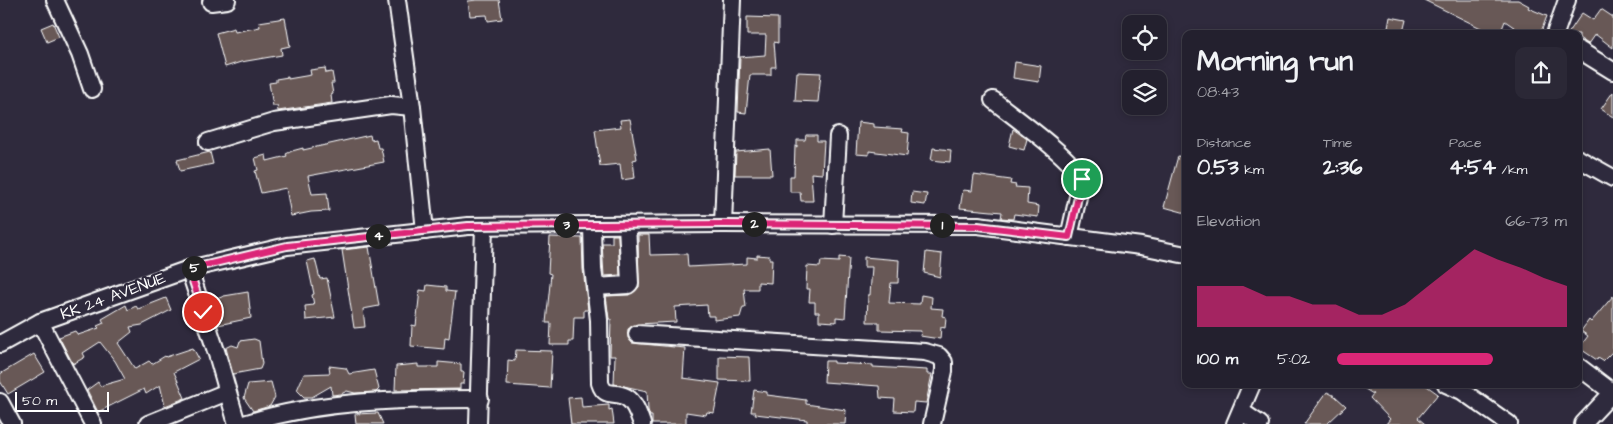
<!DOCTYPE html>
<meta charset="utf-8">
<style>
body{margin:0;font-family:"Architects Daughter",sans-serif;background:#2b2836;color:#f1f3f6;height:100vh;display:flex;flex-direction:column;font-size:19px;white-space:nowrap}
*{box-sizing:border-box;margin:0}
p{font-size:16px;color:#a3a3aa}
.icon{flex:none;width:28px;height:28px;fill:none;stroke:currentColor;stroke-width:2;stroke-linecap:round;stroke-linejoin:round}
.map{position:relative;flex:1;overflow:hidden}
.drawer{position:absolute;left:1182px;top:30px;width:400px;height:358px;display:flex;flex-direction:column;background:#23202e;border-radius:10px;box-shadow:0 2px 8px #0003,0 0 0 1px #403e4a}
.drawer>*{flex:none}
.tools{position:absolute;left:1122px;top:15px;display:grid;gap:10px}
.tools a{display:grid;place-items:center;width:45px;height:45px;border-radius:10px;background:#23202e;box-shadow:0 2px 8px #0003,0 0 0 1px #403e4a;font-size:25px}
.scale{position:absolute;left:15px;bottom:12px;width:94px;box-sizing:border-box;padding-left:5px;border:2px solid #fff;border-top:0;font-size:14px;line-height:18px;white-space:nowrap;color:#fff;-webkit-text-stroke:4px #2f2a3d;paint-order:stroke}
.pin{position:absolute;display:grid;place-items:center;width:42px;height:42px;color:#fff;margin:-21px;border:2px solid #fff;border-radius:50%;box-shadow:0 1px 5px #0007}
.km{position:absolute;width:25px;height:25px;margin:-12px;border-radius:50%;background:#222;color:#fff;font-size:14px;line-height:25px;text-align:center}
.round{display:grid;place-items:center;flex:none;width:52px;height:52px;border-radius:10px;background:#2b2836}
.head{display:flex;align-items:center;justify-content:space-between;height:85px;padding:0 15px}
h1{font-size:28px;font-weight:700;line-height:38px}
.metrics{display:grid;grid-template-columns:repeat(3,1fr);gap:8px;height:85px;padding:5px 15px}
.metrics div{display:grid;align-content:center}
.metrics b{font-size:21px;font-weight:700}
.metrics small{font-size:14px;font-weight:400}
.metrics p{font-size:14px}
.chart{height:140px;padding:10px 15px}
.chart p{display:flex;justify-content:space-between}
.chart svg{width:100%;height:90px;margin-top:5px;fill:#db2777;opacity:.7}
ul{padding:0 15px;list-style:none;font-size:16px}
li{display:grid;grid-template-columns:80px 60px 1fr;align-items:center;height:38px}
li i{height:12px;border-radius:6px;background:#db2777}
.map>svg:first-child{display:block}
</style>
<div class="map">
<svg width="1613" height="424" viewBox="0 0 1613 424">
<rect width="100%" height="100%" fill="#2f2a3d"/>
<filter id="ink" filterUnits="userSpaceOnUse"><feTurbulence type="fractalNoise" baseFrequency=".02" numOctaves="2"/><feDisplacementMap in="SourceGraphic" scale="10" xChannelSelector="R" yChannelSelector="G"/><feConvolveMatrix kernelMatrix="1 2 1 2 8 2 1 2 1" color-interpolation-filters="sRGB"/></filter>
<g filter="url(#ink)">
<g fill="#685856" stroke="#fff">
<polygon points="477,0 499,0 502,19 488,21 487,15 470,16 468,1"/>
<polygon points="1424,0 1518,0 1529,6 1528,8 1547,16 1541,32 1538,31 1537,34 1524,34 1505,21 1500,34 1493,34"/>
<polygon points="1601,9 1613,17 1613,48 1595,34 1588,44 1579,38 1579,34 1568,34 1582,13 1593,20"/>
<polygon points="747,17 778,18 778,43 774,42 776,67 771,67 771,75 750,75 746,113 738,112 740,57 765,55 766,35 747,35"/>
<polygon points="1390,17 1406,20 1403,32 1388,28"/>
<polygon points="285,18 290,46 281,48 282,55 241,62 225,67 216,33 234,28 235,32 260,27 259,22"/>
<polygon points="53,23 59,37 47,42 41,28"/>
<polygon points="1015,62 1041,66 1039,82 1013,78"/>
<polygon points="325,68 326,73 332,72 334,83 331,83 333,94 331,95 332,103 278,111 277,106 273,106 269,83 276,82 276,79 288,77 288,79 311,75 310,70"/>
<polygon points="797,72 821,73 818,102 795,101"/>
<polygon points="1613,92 1613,117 1601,109"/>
<polygon points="630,119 637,159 633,160 635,178 622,180 620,164 600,166 595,130 621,127 620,120"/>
<polygon points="858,122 874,124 874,127 903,129 902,132 909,133 907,156 869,151 869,155 856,154"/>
<polygon points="1013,129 1027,139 1024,150 1009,146"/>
<polygon points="370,135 371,140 376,139 378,148 381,148 384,162 308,176 312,194 327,193 329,211 311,212 291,216 286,188 261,193 255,171 258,170 255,158 266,155 267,161 287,156 286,154 292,151 303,148 303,150"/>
<polygon points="806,135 817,135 817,141 824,141 822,174 811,173 813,201 801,201 800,192 790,192 790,176 794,176 795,146 797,147 797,140 805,140"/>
<polygon points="933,148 951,150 950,162 931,160"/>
<polygon points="770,149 772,175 735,175 736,152"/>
<polygon points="210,152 213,164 180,171 177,160"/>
<polygon points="1178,156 1186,158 1186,213 1164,207"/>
<polygon points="974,175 1011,180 1010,184 1016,185 1015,187 1028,188 1027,204 1039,206 1038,217 1014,214 1013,219 1001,218 1002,212 960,208 963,190 972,191"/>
<polygon points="912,192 927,194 925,205 911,203"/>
<polygon points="612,235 618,235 620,275 604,276 602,243 612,243"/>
<polygon points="638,235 649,235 650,255 687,254 688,267 747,264 747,257 757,258 757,255 769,256 769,259 772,259 771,283 758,282 758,289 744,289 746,307 743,307 740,317 714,320 714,316 708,316 707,305 675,307 676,322 637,324 628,329 628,338 632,343 685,348 683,378 720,383 714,413 707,412 706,415 686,412 686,424 652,424 652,416 650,416 648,410 647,391 614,384 615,356 610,356 611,319 609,319 606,296 629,295 639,287"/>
<polygon points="550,237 582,238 583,269 588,310 584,310 584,317 574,317 573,341 569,341 569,345 550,345 551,323 546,323 551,274 548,273"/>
<polygon points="369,247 379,306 363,309 365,327 354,328 342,250"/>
<polygon points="926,252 942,254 940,277 924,273"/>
<polygon points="839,257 849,258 845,318 836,317 836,322 819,321 819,312 815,312 815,302 809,302 810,289 806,289 807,266 820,267 821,261 839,262"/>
<polygon points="864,257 899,260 898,283 891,283 889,303 920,304 921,295 932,297 931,308 943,309 942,316 946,317 945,328 941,327 940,339 920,336 921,331 879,330 879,322 867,322 868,295 870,295 872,267 864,267"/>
<polygon points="315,259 320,279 327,278 335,317 306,320 305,306 314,305 312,295 314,294 307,261"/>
<polygon points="427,285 446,287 446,291 455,292 449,338 445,337 444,349 411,346 412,325 416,326 420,290 426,291"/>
<polygon points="248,292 251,318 218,325 210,302 224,296"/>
<polygon points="1613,296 1613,351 1603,361 1598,358 1597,360 1579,348 1588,336 1581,331 1589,320 1591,322"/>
<polygon points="166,298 171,310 142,325 130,327 132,332 118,343 135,369 149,361 152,364 165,356 166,357 193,348 199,359 174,372 185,398 165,406 160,385 146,394 144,389 98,412 87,390 98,382 100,386 125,379 115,361 100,342 83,353 85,357 73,364 59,337 75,331 78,335 99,328 97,326 104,323 102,319 126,305 128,310 136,306 138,309"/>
<polygon points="254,339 259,341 262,364 260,369 233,374 226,348 232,345 238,347 240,341"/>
<polygon points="516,350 552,351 550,388 507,385 508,360 515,361"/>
<polygon points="34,354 45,372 8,394 0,381 0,374"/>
<polygon points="719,356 749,357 750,381 719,380"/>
<polygon points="825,361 834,361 834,363 873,365 873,367 927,370 927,374 932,374 926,403 914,402 913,412 894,411 895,399 880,398 879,386 824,382"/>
<polygon points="438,362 461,364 461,372 464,372 463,384 460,384 460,389 395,390 396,366 418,364 418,367 438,367"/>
<polygon points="329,366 346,368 349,374 374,370 379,389 376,392 355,393 347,391 341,394 332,395 331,386 312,397 304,397 297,390 304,374 330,373"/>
<polygon points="271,382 275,397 270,406 253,411 244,398 248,384"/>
<polygon points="1357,384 1424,384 1438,394 1418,418 1425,424 1386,424 1390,419 1370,398 1373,394"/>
<polygon points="754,390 767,392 767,395 806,400 806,404 846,410 845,424 807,424 807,420 755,414 756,412 751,412"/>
<polygon points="1327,392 1335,396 1346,406 1327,424 1304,424"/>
<polygon points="581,397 582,407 609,405 609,410 612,409 614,424 571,424 568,398"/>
<polygon points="378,413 383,424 356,424 355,414"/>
</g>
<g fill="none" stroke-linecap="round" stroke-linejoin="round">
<g stroke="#fff" stroke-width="20">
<g id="minor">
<polyline points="55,0 80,54 92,89"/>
<polyline points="397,0 412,107 425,231"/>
<polyline points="211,2 227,0"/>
<polyline points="1555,34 1567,0"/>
<polyline points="1579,50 1613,71"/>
<path d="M993,100c21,17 78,57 89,79l-13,58"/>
<polyline points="208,142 274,122 391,105 412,107"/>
<polyline points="1579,159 1613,178"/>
<polyline points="723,224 732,0"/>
<path d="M592,225l1,43 6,52 1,63c5,16 14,7 26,14 9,5 13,18 16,27"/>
<polyline points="833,225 838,136"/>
<polyline points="189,269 217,354 237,424"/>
<polyline points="595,287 628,285 630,283 627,225"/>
<polyline points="40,322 93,424"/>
<polyline points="637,334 925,352 939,356 944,362 944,371 932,424"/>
<polyline points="0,344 40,322 189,269 287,246 468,226 723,224 978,225 1141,246 1186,255"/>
<polyline points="1579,367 1612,392"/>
<polyline points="1446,384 1462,391 1509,424"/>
<polyline points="0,402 12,424"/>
<polyline points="1241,411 1260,424"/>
<polyline points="148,424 227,392"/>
<path d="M244,424c76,-24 157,-25 236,-25"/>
<polyline points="478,424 484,226"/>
<polyline points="1235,424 1252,384"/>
<polyline points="1583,424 1613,392"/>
</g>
</g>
<use href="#minor" stroke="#2f2a3d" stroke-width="16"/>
</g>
</g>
<g fill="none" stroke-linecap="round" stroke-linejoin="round" filter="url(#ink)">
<g stroke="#fff" stroke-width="10">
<polyline id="route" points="203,312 189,269 287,246 468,226 723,224 978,226 1069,237 1082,179"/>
</g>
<use href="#route" stroke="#db2777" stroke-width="6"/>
</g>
<g text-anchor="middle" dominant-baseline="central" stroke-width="4.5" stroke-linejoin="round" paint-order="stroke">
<g font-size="16" fill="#fff" stroke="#2f2a3d">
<text transform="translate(113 296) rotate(-20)">KK 24 AVENUE</text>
</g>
</g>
</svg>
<div class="tools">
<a><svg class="icon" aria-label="locate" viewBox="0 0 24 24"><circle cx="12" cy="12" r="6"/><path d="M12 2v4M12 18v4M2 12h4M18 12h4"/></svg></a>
<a><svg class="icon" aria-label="layers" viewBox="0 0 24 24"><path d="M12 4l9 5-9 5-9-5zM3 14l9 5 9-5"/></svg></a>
</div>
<div class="scale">50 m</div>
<div class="pin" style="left:1082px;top:179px;background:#1e9e55"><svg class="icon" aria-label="arrive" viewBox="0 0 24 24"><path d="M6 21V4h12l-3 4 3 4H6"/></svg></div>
<div class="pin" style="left:203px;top:312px;background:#d93025"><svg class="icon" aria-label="check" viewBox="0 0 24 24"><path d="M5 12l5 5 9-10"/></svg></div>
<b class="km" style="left:942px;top:225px">1</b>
<b class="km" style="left:754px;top:224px">2</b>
<b class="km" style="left:566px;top:225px">3</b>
<b class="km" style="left:378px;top:236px">4</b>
<b class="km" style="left:194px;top:268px">5</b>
<section class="drawer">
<div class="head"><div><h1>Morning run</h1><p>08:43</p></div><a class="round"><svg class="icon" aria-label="share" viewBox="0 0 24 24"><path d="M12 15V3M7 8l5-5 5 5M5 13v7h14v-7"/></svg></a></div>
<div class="metrics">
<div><p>Distance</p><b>0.53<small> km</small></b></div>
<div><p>Time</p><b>2:36</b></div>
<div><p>Pace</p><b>4:54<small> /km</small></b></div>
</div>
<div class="chart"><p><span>Elevation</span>66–73 m</p>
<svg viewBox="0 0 160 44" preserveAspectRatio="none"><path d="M0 44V24L10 24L20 24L30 29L40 29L50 33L60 33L70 38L80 38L90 33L100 24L110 15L120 6L130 11L140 15L150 20L160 24V44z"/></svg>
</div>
<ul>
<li><b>100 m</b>5:02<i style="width:68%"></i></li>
</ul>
</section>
</div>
